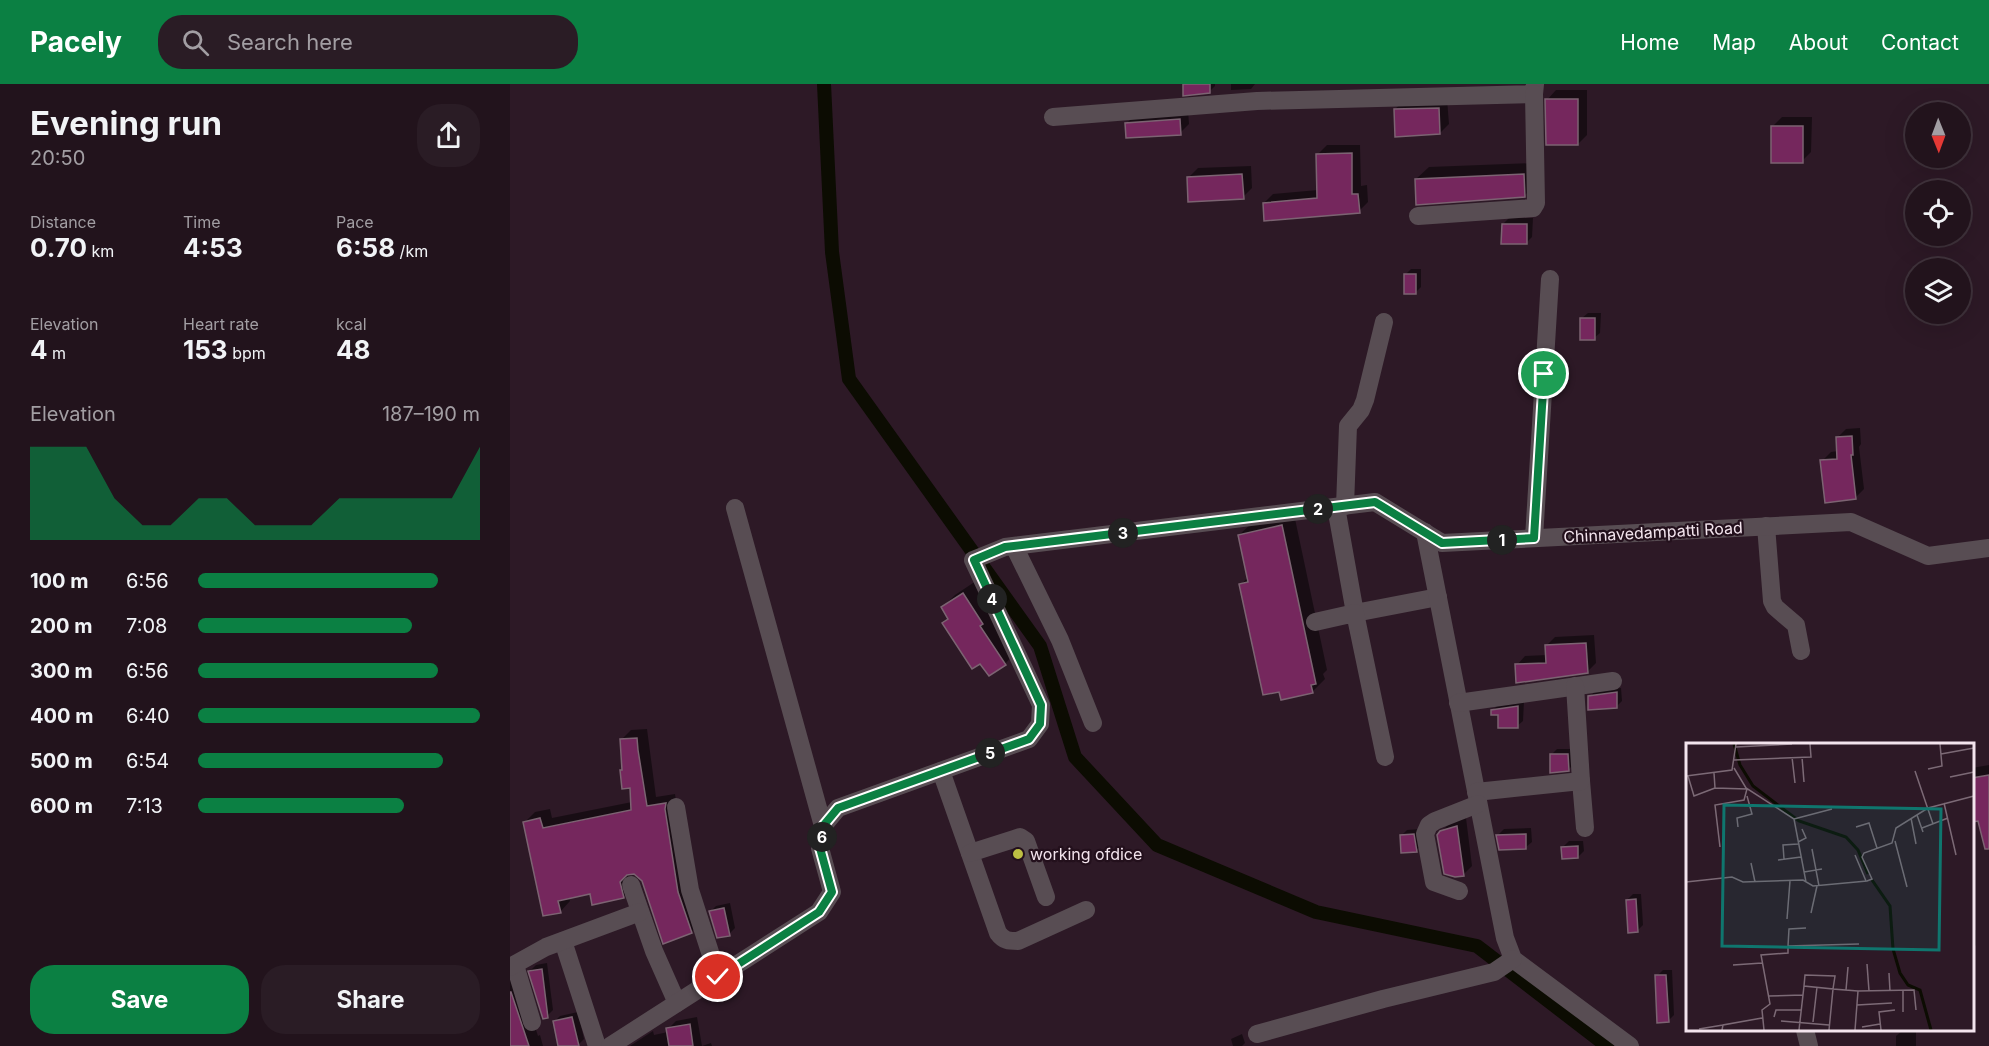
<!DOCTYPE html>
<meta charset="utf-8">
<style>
body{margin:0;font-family:Inter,sans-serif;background:#2a1c25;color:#f1f3f6;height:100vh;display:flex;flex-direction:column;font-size:22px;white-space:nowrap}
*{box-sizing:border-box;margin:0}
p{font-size:20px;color:#a29ea3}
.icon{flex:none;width:33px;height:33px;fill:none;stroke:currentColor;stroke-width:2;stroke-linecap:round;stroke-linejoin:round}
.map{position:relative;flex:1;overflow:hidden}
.side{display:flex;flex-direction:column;background:#22131c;width:510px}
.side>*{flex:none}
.needle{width:39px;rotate:179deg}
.fabs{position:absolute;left:1395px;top:18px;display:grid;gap:12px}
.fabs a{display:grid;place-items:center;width:66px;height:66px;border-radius:50%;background:#22131c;box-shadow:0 6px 24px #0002,0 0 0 2px #3f323b;font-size:30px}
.pin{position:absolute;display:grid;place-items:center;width:51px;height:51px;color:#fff;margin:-26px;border:3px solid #fff;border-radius:50%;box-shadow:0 2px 6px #0007}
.km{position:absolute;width:30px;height:30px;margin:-15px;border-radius:50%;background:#222;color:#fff;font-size:16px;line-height:30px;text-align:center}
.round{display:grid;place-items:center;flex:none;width:63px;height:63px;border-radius:24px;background:#2a1c25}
.overview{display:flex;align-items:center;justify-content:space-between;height:102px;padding:0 30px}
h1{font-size:33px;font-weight:700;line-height:45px}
.stats{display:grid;grid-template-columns:repeat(3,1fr);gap:9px;height:102px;padding:6px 30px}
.stats div{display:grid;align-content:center}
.stats b{font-size:26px;font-weight:700}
.stats small{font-size:16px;font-weight:400}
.stats p{font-size:16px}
.chart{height:168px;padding:12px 30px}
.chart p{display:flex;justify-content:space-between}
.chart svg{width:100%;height:108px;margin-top:6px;fill:#0b8043;opacity:.7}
.cta{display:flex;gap:12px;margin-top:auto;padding:12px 30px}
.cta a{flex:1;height:69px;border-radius:24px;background:#0b8043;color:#fff;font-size:24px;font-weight:700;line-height:69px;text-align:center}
.cta a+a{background:#2a1c25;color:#f1f3f6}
ul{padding:0 30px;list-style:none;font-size:20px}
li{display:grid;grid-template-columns:96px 72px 1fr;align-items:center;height:45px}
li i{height:15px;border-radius:8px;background:#0b8043}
header{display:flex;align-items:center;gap:36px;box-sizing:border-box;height:84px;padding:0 30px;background:#0b8043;color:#fff}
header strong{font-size:28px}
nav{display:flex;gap:33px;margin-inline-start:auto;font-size:21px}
.search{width:420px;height:54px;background:#2a1c25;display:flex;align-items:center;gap:15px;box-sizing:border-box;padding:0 21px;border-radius:24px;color:#a29ea3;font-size:22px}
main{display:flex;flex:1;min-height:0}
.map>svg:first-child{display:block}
</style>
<header>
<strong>Pacely</strong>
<div class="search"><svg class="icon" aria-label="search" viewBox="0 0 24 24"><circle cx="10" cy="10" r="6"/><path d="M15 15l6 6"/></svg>Search here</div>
<nav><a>Home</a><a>Map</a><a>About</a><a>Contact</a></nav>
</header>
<main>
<section class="side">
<div class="overview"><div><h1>Evening run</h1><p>20:50</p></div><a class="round"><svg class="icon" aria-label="share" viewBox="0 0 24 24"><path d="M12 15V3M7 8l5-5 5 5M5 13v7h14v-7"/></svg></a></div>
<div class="stats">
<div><p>Distance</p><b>0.70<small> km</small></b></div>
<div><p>Time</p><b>4:53</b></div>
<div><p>Pace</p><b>6:58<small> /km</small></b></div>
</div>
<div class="stats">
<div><p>Elevation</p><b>4<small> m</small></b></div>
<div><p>Heart rate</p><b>153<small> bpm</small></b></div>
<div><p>kcal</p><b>48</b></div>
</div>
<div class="chart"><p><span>Elevation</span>187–190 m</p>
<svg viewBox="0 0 160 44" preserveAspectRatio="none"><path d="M0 44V6L10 6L20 6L30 27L40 38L50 38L60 27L70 27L80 38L90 38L100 38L110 27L120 27L130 27L140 27L150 27L160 6V44z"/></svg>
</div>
<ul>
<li><b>100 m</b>6:56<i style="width:85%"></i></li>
<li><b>200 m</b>7:08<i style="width:76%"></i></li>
<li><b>300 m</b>6:56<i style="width:85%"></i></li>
<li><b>400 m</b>6:40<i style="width:100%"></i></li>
<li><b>500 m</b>6:54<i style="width:87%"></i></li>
<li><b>600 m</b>7:13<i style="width:73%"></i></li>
</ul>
<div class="cta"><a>Save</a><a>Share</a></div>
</section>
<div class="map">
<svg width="1479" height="962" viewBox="0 0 1479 962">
<rect width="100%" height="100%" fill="#2d1926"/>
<g fill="#0007">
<polygon points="675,0 705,0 705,2 699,8"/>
<polygon points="721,0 745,0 741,5 721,6"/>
<polygon points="1046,6 1077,6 1077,51 1068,60 1037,16"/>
<polygon points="937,15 939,40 930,49 885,25 895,16"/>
<polygon points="678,26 679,40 670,49 617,39 626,30"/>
<polygon points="1272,33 1302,33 1301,68 1292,77 1263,42"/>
<polygon points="817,61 850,61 851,102 857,101 858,118 849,127 754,119 763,110 808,106 808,70"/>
<polygon points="1026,79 1027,99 1014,112 906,95 919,83"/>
<polygon points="741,82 742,104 733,113 678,94 688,84"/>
<polygon points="999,134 1023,134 1022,153 1016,159 993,140"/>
<polygon points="901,185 911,185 911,203 905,209 895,191"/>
<polygon points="1078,229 1091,229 1090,249 1084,254 1072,234"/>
<polygon points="1350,344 1351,360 1349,363 1354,405 1345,414 1312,377 1321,368 1328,367 1328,353 1336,345"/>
<polygon points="784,430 817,586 813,590 815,595 802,608 731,501 738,493 729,451 742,439"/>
<polygon points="466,497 507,567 495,580 439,534 433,523 445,511"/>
<polygon points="1084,551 1086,579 1077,588 1007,581 1015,572 1037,571 1036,562 1045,553"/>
<polygon points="1111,604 1112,617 1107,622 1080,613 1085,607"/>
<polygon points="1014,617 1013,637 1007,642 983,626 989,620"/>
<polygon points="137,645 146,713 165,710 178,797 191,838 181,848 129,791 120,789 123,803 113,813 81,809 59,813 60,817 50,828 15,738 25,728 40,725 42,734 122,718 121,702 111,687 114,684 111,656 121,646"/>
<polygon points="1047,665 1063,665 1064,680 1058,686 1041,671"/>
<polygon points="1479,681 1479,748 1469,736 1462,737 1462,684"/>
<polygon points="956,734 962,782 953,791 931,748 941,738"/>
<polygon points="1021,744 1022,758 1016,763 988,751 994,745"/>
<polygon points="910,745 912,761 906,766 891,752 897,746"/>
<polygon points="1059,757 1073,757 1074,767 1068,773 1053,763"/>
<polygon points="1123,810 1131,810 1133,841 1127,847 1117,816"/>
<polygon points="220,819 225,844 219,850 200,828 206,822"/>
<polygon points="1462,846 1466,846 1466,861 1462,865"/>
<polygon points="37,879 43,926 37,932 20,887 26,881"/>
<polygon points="1153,886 1162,886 1164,931 1158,937 1147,892"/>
<polygon points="8,890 28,952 30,951 33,962 0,962 0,892"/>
<polygon points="68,928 74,955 68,961 50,962 44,938 50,932"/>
<polygon points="187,933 192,962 201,959 202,962 120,962 143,947 144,951 158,948 158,945 166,937"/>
<polygon points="1406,946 1406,962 1386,962 1386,952 1392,947"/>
<polygon points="732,950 735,959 732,962 723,962 721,955"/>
</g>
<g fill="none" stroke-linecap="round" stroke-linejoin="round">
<polyline stroke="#0c0c02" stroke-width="14" points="314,0 322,168 339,295 530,562 565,673 647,761 806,828 967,862 1097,962"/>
</g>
<g fill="#75275d" stroke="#7c6372" stroke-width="1.5">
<polygon points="673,0 700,0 700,9 673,12"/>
<polygon points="1035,15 1068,15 1068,61 1036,61"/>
<polygon points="929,24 930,50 885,53 884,25"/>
<polygon points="670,35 671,51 616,54 615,39"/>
<rect x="1261" y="42" width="32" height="37"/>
<polygon points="842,69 842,110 848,110 850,129 754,137 753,119 807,114 806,70"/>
<polygon points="732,90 734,115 678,118 677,93"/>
<polygon points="1014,90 1015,113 906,121 905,95"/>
<polygon points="992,140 1017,140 1017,160 991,160"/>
<rect x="894" y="190" width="12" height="20"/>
<rect x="1070" y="234" width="15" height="22"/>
<polygon points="1342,352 1343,371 1341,371 1346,415 1315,419 1310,376 1327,375 1326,353"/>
<polygon points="772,441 806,600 801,601 803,609 771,616 769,608 753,611 729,500 738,498 728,451"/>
<polygon points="453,509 473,540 470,542 496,581 479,592 470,580 462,585 432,539 438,535 431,523"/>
<polygon points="1076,559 1078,589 1006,599 1005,580 1036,579 1035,561"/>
<polygon points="1107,608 1107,624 1078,626 1078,612"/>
<polygon points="1008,622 1008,644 988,644 988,631 981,631 981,626"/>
<polygon points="127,654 128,666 137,722 156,719 155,725 168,808 182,849 153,860 132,797 124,790 117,791 110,798 114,814 82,821 80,810 48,817 51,829 33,832 13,738 30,734 33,744 121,726 120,704 112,705 110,686 112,686 110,655"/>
<polygon points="1040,670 1058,670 1059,687 1040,689"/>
<polygon points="1479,691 1479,765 1475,765 1468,737 1462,738 1462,694"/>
<polygon points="947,742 954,792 945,793 934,790 927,751 930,747"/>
<polygon points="904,750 907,768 891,769 890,751"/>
<polygon points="1016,750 1016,765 989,766 986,751"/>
<polygon points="1068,762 1068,774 1052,775 1051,763"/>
<polygon points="1126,815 1128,848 1118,849 1116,816"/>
<polygon points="214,824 220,852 207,854 199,827"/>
<polygon points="32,885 38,934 33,935 18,887"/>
<polygon points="1145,891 1156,891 1159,938 1147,939"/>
<polygon points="0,908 1,908 19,962 0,962"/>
<polygon points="62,933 69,962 48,962 43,937"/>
<polygon points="180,940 183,962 159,962 156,944"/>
</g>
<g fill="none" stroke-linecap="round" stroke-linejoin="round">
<g stroke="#584d53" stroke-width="18">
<polyline points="543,33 747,17 1024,10 1025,0"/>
<polyline points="908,132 1023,124 1026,119 1024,10"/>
<polyline points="835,422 838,342 851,326 855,316 874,238"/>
<polyline points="826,423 845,529 928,513"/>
<polyline points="225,424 313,742"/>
<polyline points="1256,442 1262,517 1265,523 1286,541 1291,567"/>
<polyline points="915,448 995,854 1003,875 1120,962"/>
<polyline points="1024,454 1040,195"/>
<polyline points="504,462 550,556 583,639"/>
<polyline points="805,538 845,529 875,673"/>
<polyline points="948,619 1103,597"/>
<path d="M431,687l57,162c6,8 11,8 20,8l68,-31"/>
<polyline points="1071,697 1075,744"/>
<polyline points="966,708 1071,697 1065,602"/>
<polyline points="166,723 180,806 208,893"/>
<polyline points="460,769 504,755 510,753 516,757 536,813"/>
<polyline points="121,801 144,867 167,919"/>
<polyline points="949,807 924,798 915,750 919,741 925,737 968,720"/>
<polyline points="53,857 87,962"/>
<polyline points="5,881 22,938"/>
<polyline points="0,883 36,863 130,828"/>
<polyline points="1295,946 1299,962"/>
<polyline points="747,950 873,915 984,888 1003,875"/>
<polyline points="100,962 309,828 322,808 310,764 313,742 328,724 519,655 530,640 531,621 463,476 495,463 865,418 932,459 1341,438 1418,472 1479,464"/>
</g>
</g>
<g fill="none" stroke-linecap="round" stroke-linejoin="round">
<g stroke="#fff" stroke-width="12">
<polyline id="route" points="208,893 309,828 322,808 310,764 313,742 328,724 519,655 530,640 531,621 464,476 495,463 865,418 932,459 1024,454 1034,290"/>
</g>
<use href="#route" stroke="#0b8043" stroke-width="8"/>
</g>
<circle fill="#bdbf43" stroke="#23101c" stroke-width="2" cx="508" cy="770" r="6"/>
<g text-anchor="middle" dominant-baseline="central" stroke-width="4.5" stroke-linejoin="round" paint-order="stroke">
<g font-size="16" fill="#f3e4ed" stroke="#23101c">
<text transform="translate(1143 448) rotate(-3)">Chinnavedampatti Road</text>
</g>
<g font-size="16" fill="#f3e4ed" stroke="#23101c" text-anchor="start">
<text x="520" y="770">working ofdice</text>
</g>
</g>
<g transform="translate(1176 659)">
<rect width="288" height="288" fill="#2d1926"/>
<path fill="none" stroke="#0c0c02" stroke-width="3" d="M48,1l6,21 13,21 46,35 47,16 12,13 10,24M186,137l18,26 3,43 7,24 8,12 12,5 11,40"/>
<path fill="none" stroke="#7c6a76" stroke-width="1.5" d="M50,4l56,-3M255,11l33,-6M106,14l3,26M116,14l2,25M48,17l77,-3 -1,-13M48,25l12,20 48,31 12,63M242,26l14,-3 -2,-22M229,28l18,53M28,30l1,15 32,1M0,33l46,-6 4,-26M2,33l6,20 21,-8M264,34l24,-5M258,60l12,52M231,72l6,17M225,75l5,26M108,76l38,-10M52,84l-1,-9 15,-4 -5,-18M170,84l13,-4 8,25M236,85l26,-10M209,98l12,46M112,99l8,-4 -4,-9M34,104l-5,-42 29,-5 3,-11M126,106l4,21 6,-1M169,112l11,26M98,116l-1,-14 15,-1M92,117l23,-3M65,120l4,19M118,129l12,-2 3,16M0,139l46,-5 11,5 60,-2 10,6 54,-5 5,-2 -10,-22 2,-4 28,-10 4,-15 32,-20 46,-12M125,170l6,-27M101,176l3,-38M102,203l1,-17 17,-1M181,221l2,27M47,222l29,-2M203,230l1,18M160,247l2,-23M217,247v22M82,253l35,-1M171,262l35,-2M88,274l2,-7h25M95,278l48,4M127,279l4,-35M176,284l18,-3M13,286l24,-4M36,287l1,-5 39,-7M78,287l-2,-20 8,-6 -9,-49 27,-2v-7l71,-2M113,287l5,-44M143,287l4,-41 -29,-3 1,-11 30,1 -2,13 25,2M169,287l3,-39 56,-1 2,20M195,287l-2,-18 16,-2"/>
<path fill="#0f766e" fill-opacity="0.15" stroke="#0f766e" stroke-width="3" d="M38,62l217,4 -2,141 -217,-4z"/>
<rect width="288" height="288" fill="none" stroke="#f3e4ed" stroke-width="3"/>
</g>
</svg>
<div class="fabs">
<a><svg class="needle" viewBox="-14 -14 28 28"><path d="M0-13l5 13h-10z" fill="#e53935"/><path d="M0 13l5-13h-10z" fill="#a29ea3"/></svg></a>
<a><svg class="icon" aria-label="locate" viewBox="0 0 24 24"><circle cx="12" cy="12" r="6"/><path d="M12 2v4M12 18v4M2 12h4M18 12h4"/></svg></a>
<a><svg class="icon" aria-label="layers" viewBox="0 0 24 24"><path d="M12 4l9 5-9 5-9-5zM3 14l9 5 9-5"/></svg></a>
</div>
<div class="pin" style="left:1034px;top:290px;background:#1e9e55"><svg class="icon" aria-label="arrive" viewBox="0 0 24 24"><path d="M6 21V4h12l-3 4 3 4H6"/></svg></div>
<div class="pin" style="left:208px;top:893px;background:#d93025"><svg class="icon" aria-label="check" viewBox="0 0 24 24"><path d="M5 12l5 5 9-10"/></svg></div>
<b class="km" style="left:992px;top:456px">1</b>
<b class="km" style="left:808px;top:425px">2</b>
<b class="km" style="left:613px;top:449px">3</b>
<b class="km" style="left:482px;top:515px">4</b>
<b class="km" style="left:480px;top:669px">5</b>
<b class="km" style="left:312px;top:753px">6</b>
</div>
</main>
